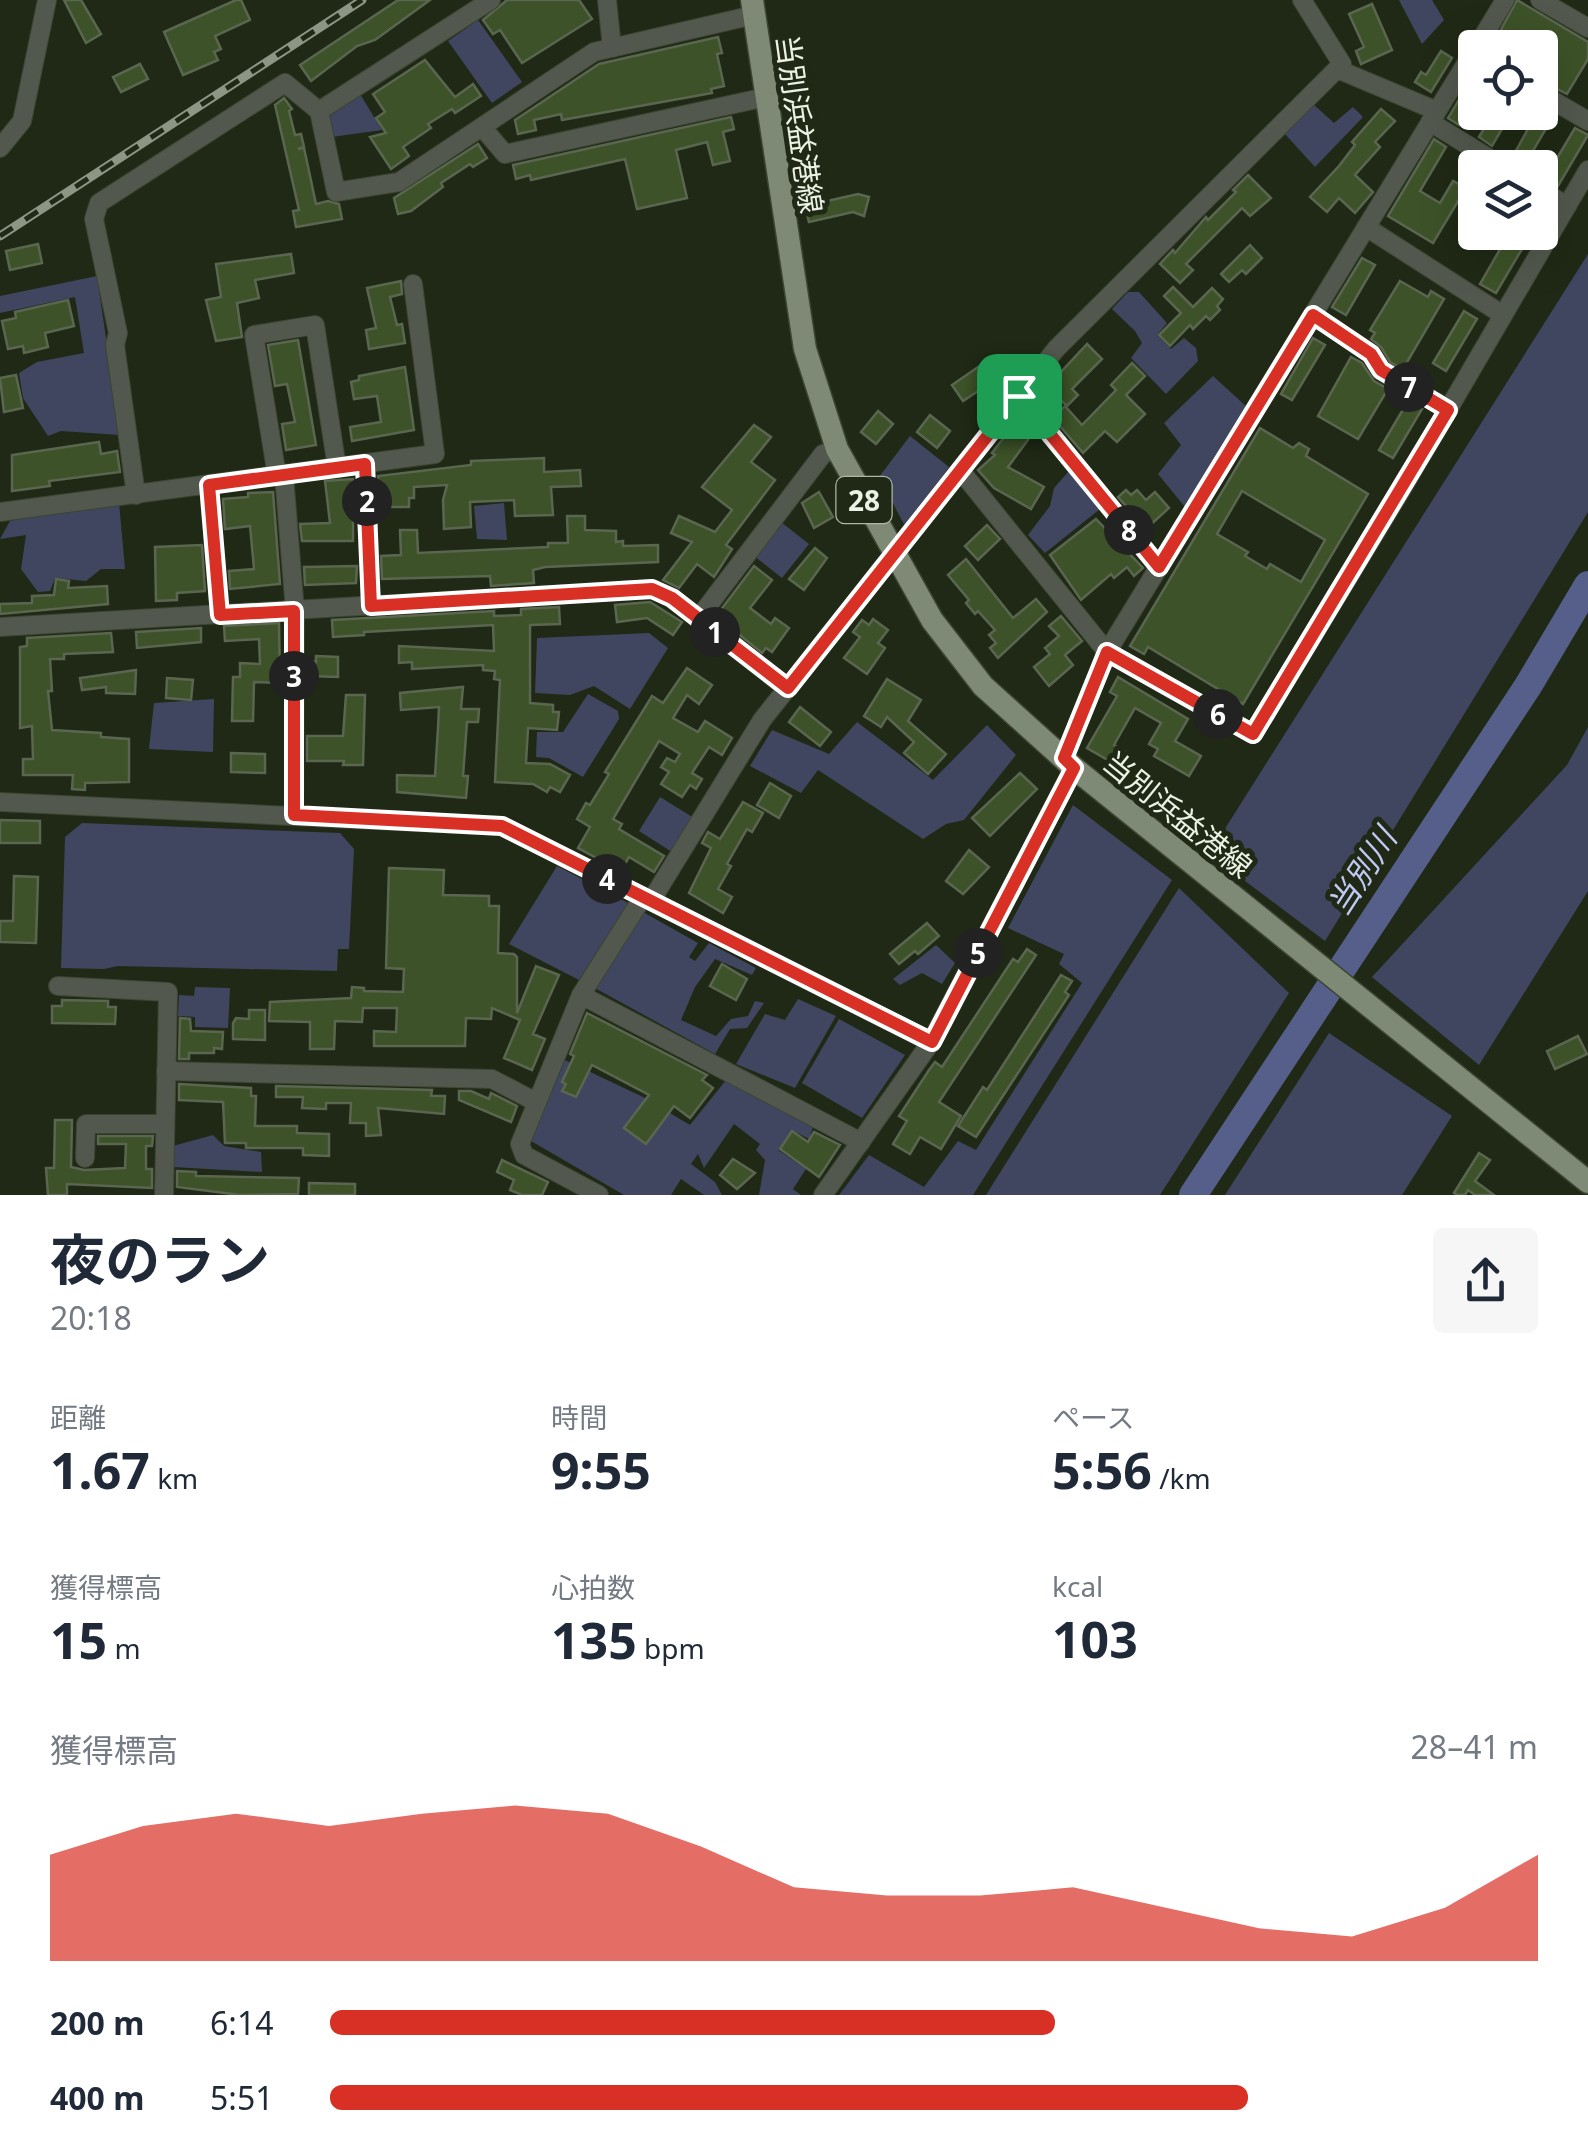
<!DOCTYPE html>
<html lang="ja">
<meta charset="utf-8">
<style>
body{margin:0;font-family:"Noto Sans","Noto Sans JP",sans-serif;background:#f6f6f7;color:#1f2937;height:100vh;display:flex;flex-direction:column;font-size:38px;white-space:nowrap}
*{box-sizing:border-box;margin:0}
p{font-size:32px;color:#747a83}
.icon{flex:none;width:55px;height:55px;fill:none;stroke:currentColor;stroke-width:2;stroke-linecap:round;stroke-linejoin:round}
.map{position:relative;height:1195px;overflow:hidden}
.panel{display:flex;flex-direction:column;background:#fff;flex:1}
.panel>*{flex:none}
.fabs{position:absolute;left:1458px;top:30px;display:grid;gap:20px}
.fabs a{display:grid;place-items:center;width:100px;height:100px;border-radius:10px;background:#fff;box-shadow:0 10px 40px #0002;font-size:50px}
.pin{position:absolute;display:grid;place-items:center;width:85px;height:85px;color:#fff;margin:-42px;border-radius:20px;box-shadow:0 5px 15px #0006}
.km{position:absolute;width:50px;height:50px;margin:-25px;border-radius:50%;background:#222;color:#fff;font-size:28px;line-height:50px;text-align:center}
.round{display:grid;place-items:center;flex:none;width:105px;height:105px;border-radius:10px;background:#f6f6f7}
.headline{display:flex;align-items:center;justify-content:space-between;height:170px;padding:0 50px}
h1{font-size:55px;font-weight:700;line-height:75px}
.figures{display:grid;grid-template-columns:repeat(3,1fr);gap:15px;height:170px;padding:10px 50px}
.figures div{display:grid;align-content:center}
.figures b{font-size:50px;font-weight:700}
.figures small{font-size:28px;font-weight:400}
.figures p{font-size:28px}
.chart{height:280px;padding:20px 50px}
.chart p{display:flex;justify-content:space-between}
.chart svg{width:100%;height:180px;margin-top:10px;fill:#d93025;opacity:.7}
ul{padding:0 50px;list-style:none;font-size:32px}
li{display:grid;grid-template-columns:160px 120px 1fr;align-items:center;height:75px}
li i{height:25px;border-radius:12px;background:#d93025}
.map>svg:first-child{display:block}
</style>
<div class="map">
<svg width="1588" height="1195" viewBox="0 0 1588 1195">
<rect width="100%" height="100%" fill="#1f2915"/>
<g fill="#404660">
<polygon points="1399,0 1432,0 1444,20 1422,44"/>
<polygon points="478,20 522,82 492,103 448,41"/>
<polygon points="360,94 382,130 332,137 327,118"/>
<polygon points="1313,104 1334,123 1353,107 1363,117 1315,167 1285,134"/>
<polygon points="1588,254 1588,512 1325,941 1209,854"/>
<polygon points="97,276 120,435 61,431 48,436 23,398 19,373 37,362 84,353 75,297 0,313 0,296"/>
<polygon points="1128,292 1139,292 1167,323 1157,335 1171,349 1184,338 1196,348 1198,361 1166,394 1131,358 1142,343 1135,331 1112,309"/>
<polygon points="1213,376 1248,408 1185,507 1158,474 1181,445 1164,423"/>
<polygon points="910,436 949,467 906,528 879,477"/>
<polygon points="1069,471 1100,509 1045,553 1028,535 1050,506 1054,488"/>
<polygon points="119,502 125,569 101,569 86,581 55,578 50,591 38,592 21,569 26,535 0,539 10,521 65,508"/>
<polygon points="504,503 507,540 477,539 474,506"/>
<polygon points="781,522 809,544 782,578 754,556"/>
<polygon points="649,633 668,648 630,709 594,686 570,695 535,693 537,638"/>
<polygon points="588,694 618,711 619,719 583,777 549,758 536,757 537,732 563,732"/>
<polygon points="214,699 213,752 149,749 154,703"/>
<polygon points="857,722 933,780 987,725 1016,755 964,820 946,824 923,839 818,770 801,793 750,766 772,730 829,754"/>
<polygon points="1588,727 1588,891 1479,1065 1372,977 1567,765"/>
<polygon points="660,797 694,818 672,852 639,831"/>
<polygon points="1073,805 1172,880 973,1195 839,1195 869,1155 924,1187 958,1141 976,1150 1082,983 1059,964 1064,954 1008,928"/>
<polygon points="82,823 340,833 354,849 349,949 338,949 337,971 118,966 104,969 61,968 65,837"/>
<polygon points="557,866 628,903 579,980 509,944"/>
<polygon points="1179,888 1289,993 1160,1195 986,1195"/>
<polygon points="643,912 698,943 689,957 695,961 709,943 756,968 752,975 715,959 695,987 681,1020 716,1036 731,1019 748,1016 755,1001 764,1003 747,1028 730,1029 715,1054 593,987"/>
<polygon points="936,945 955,963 942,984 922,973 900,985 893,979"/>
<polygon points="195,987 230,988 228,1028 195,1027 195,1017 178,1016 179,995 194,996"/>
<polygon points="798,999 836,1016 795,1088 736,1064 765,1014 785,1020"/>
<polygon points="839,1019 905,1055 862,1118 802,1083"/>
<polygon points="1329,1033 1452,1116 1402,1195 1225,1195"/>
<polygon points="565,1060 643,1097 690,1125 726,1080 814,1124 809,1139 792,1130 778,1150 806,1169 793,1189 801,1195 759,1195 765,1160 756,1150 760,1144 734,1124 704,1168 698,1154 691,1164 715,1182 722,1195 704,1195 681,1179 671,1195 624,1195 531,1141"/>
<polygon points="213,1135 224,1146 261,1152 262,1172 173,1167 173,1146"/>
</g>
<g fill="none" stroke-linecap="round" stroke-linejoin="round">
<polyline stroke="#565f89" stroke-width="28" points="1193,1195 1528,686 1588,585"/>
</g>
<g fill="#3d5228" stroke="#5a6650" stroke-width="2.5" fill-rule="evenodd">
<polygon points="64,0 81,0 101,34 86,43"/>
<polygon points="236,0 241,0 250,20 215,36 221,49 214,52 218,60 183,75 164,32"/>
<polygon points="398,0 430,0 375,40 357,46 311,81 300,65"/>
<polygon points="507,0 579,0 592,19 522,63 500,30 493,34 483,20"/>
<polygon points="1517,0 1588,42 1588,59 1567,94 1540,81 1540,48 1491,48"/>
<polygon points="1372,4 1392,50 1361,64 1356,51 1364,47 1349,14"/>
<polygon points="718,37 722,53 717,54 724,86 711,89 712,93 562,120 561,114 534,120 536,130 518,134 515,120 599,64"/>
<polygon points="1441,51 1452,58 1431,92 1415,82 1421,72 1426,75"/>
<polygon points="425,60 455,97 473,84 481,96 455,113 452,109 428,124 431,128 403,147 409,156 391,169 370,137 386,133 376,118 385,112 373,94"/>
<polygon points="140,64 148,79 121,92 113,77"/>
<polygon points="1475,73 1475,98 1459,125 1448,118"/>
<polygon points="284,98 292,109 289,111 295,135 301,134 304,147 298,149 304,148 316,204 328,201 339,204 342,219 296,227 293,211 299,210 275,105"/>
<polygon points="1540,107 1554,115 1523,168 1519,168 1512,158"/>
<polygon points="1381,109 1395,121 1375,142 1380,147 1355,175 1373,192 1355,213 1339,198 1327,212 1310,197 1339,166 1355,145 1352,142"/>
<polygon points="1494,112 1512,112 1492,146 1479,137"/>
<polygon points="731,117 734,129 723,132 730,161 713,165 707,142 676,150 687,198 637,209 625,159 531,180 530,175 516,179 513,165"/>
<polygon points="1575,128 1588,135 1558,186 1545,178"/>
<polygon points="1434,139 1446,147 1420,191 1440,203 1453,181 1466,188 1433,243 1388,216"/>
<polygon points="478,144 487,158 473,167 470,164 441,183 443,187 411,211 398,214 394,198"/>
<polygon points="1248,175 1271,198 1250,216 1242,208 1186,264 1193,270 1180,283 1160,264 1173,250 1175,253 1206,217 1208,220 1236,192 1233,190"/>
<polygon points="858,194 869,197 864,216 853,212 809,222 805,206"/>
<polygon points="1510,232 1532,232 1496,293 1480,284"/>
<polygon points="38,244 42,263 10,270 6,251"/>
<polygon points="1250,245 1262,258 1246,274 1242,270 1229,282 1221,274"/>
<polygon points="291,254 294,273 255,280 259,298 237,303 242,337 216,341 206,300 221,297 216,264"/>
<polygon points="1362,258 1375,265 1346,315 1332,307"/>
<polygon points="401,281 402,294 390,297 397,325 402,324 405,343 369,349 366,330 376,328 367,288"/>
<polygon points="1400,281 1428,297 1431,291 1444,299 1403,369 1390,362 1381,347 1371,339 1375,333 1370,330"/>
<polygon points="1173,287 1193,307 1212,288 1223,299 1217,306 1220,310 1210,320 1206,316 1193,329 1190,325 1170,346 1159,335 1181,313 1164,296"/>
<polygon points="68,300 74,326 45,333 48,347 24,353 23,346 8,349 2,321 16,318 15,312"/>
<polygon points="1464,311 1477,319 1446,371 1433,363"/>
<polygon points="1313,338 1325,345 1292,400 1281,394"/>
<polygon points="298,340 316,445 286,450 282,424 295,422 287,384 275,386 268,345"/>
<polygon points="1087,344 1102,359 1072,389 1078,395 1067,406 1047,387"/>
<polygon points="1351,357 1362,363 1374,381 1388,389 1358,439 1318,416"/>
<polygon points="1132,363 1145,376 1126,395 1145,414 1117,442 1105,431 1083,453 1053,418 1065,406 1082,425 1116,390 1111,385"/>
<polygon points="981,365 992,382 963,401 952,385"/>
<polygon points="405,367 414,430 352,441 350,427 381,422 377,396 354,399 351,382 359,380 359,376"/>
<polygon points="16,375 23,408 4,412 0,378"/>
<polygon points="1408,401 1422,409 1393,458 1379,450"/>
<polygon points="878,411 893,424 876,444 861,432"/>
<polygon points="930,415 950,431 937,448 917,432"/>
<polygon points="1019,418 1033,433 1008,467 1044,487 1031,509 994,488 978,470 995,455 992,453"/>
<polygon points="754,425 771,437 751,462 775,480 726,545 732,549 714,577 697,564 679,588 663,580 692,542 671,533 679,516 715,532 732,510 702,487"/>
<path d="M1260,428l33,20 6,-5 10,6 -3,7 62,38 -125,210 -95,-57 -4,7 -14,-8zM1242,491l83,49 -24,42 -31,-18 -3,5 -22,-13 3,-4 -31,-18z"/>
<polygon points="99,442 101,454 117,451 120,472 49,481 50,486 12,491 12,455"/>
<polygon points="544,458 544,472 580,470 581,486 551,487 553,515 515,516 514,500 470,502 471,527 444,529 443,500 447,485 414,487 414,498 409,498 409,507 381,507 380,513 378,476 471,465 471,461"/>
<polygon points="353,479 353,541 302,541 300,524 330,523 325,481"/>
<polygon points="1126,490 1131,495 1137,490 1146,500 1155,492 1169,508 1146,529 1118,497"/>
<polygon points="273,492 280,584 230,589 229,571 254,569 250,526 225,529 223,499 248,497 248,493"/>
<polygon points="819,492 833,517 814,528 802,503"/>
<polygon points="567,516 585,516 585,530 616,531 616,542 623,541 623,546 658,545 658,562 545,567 533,570 534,583 491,586 490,576 382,579 381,556 401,555 400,530 417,530 418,553 548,547 548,543 568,543"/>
<polygon points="1096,519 1143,568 1134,576 1127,567 1114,578 1111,574 1081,600 1050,555"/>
<polygon points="987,525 1000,539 978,560 965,546"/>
<polygon points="202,545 205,591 177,593 177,600 156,601 155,547"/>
<polygon points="815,548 827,558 804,590 789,579"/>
<polygon points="966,559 1013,618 1036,599 1047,612 998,658 990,648 996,643 989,635 995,630 978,611 975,614 966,603 969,600 948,575"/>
<polygon points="357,566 356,583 305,585 304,567"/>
<polygon points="754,566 772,580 750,608 771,624 775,618 789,628 772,652 766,648 762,653 741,636 727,623 730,619 720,611"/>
<polygon points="56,579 69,581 68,588 107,586 108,604 0,614 0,604 32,603 32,596 54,595"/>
<polygon points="650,602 682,622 673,635 647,618 617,622 615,605"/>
<polygon points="559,607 560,624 530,625 530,703 553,705 553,712 559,712 557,730 528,728 526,763 550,764 570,775 560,792 550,787 547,792 533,784 495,782 500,680 494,679 495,671 483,670 483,665 412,669 412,662 399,663 399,646 494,651 493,625 364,632 364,635 333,637 332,620 494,611 494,616 521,615 521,609"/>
<polygon points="1061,616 1082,641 1065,655 1073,665 1049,686 1034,667 1050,654 1045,648 1059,636 1049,626"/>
<polygon points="873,619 888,630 878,643 885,648 867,674 844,658 860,637 853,632 862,620 869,625"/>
<polygon points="279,623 280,683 254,682 253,721 232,721 233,677 240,677 240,663 260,664 259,639 225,641 224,626"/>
<polygon points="201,628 201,642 137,648 136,632"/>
<polygon points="111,633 113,652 64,654 64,659 50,659 52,691 48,691 52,730 101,733 101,737 129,739 129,782 85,783 85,790 72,789 73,775 23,775 23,759 33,759 32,726 20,728 20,647 27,646 27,638"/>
<polygon points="316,656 338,657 338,677 309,676 310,661 316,662"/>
<polygon points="687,668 712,685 699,704 687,695 673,718 698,732 705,721 732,738 722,755 709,747 692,773 702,779 696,789 690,785 682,797 661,784 669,772 661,767 667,758 675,762 680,754 659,741 613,819 622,824 619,829 664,856 654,872 629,857 621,871 578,848 590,827 577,819 586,803 590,805 609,774 605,772 652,696 663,703"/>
<polygon points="136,670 135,694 106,693 106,687 82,690 80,678"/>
<polygon points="1118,677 1188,719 1175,741 1201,756 1189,776 1154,756 1158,749 1149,744 1161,723 1135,708 1114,745 1126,752 1118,766 1087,748 1117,696 1110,692"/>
<polygon points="167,678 193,680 191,700 166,698"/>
<polygon points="887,679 921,700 908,721 946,754 928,774 904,753 914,742 887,717 881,727 864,716"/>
<polygon points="463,687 461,709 479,709 478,722 467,722 463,776 468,776 466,798 397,792 397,775 435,776 438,728 439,707 401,710 400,693"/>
<polygon points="346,695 365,695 363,765 343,765 344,761 307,761 307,736 343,736"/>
<polygon points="800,707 831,732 820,746 789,722"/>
<polygon points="231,753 265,754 265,773 231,772"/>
<polygon points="1020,773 1037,789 990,836 972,818"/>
<polygon points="770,783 791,796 779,818 757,805"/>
<polygon points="743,802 763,813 752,832 747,829 727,864 731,866 718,889 732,897 723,913 689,893 711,848 702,843 708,832 720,839"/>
<polygon points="0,820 40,821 40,843 0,843"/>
<polygon points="969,850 989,867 963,894 946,881"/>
<polygon points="389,868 444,870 443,895 489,896 489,906 499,906 498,953 514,954 517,957 517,1013 536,966 559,975 533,1034 545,1039 532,1070 504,1058 520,1020 492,1008 491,1019 466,1018 465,1046 374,1046 374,1031 396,1032 397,1008 363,1008 362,1022 335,1021 334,1049 310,1049 310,1022 269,1021 270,1002 351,998 352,987 364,988 364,991 403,992 404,969 386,968"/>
<polygon points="14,876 38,877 36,943 0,942 0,921 13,921"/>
<polygon points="927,923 939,936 918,954 915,951 899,964 890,954"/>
<polygon points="1027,949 1036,955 939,1102 961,1116 941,1149 920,1137 910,1154 893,1144 907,1121 899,1116 929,1070 935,1062 942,1067 1013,959 1018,962"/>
<polygon points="722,964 747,979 736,1000 710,986"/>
<polygon points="1061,975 1072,981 1065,992 1069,995 976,1137 958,1126 983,1087 987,1090"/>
<polygon points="62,1000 108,1001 108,1007 116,1007 115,1024 52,1023 52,1006 62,1006"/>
<polygon points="249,1010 265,1010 265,1040 233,1039 233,1023 236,1018 249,1019"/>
<polygon points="587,1013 707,1075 702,1080 713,1088 690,1118 674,1106 646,1144 624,1128 649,1095 592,1065 576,1097 562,1091 566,1084 562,1082 574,1056 570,1054"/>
<polygon points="180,1018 190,1019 191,1031 223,1032 222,1049 214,1048 214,1053 189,1053 189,1059 179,1059"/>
<polygon points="1578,1036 1587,1054 1555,1069 1547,1051"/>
<polygon points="179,1084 251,1088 251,1096 256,1096 255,1126 297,1126 297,1133 329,1134 329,1156 303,1155 303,1148 246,1148 246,1143 225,1143 223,1102 179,1100"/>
<polygon points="276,1086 432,1090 431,1096 445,1096 444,1114 378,1108 381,1135 366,1136 366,1123 350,1123 351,1103 326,1103 326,1109 302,1108 303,1097 276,1097"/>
<polygon points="459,1091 471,1091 489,1099 491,1093 517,1106 511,1122 459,1100"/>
<polygon points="55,1120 72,1120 71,1167 84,1170 125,1168 126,1144 98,1144 98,1136 153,1136 152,1146 146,1146 146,1169 152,1169 152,1188 67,1184 67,1195 48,1195 46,1168 54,1168"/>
<polygon points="792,1131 808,1142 814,1132 840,1145 819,1177 780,1149"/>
<polygon points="1479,1153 1490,1160 1475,1181 1494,1195 1475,1195 1468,1190 1465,1195 1457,1195 1454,1193"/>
<polygon points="733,1159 755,1173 737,1189 720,1175"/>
<polygon points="502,1160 548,1182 542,1195 522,1195 510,1190 514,1180 497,1172"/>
<polygon points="177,1171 196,1172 196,1176 299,1178 298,1194 240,1195 177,1187"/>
<polygon points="309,1183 355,1184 355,1195 309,1195"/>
</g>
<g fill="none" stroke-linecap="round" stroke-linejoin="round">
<g stroke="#3c4532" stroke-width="20">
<g id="minor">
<polyline points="607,0 612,48"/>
<polyline points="1540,0 1588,28"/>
<polyline points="1476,48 1505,0"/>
<polyline points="1337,69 1437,111"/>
<polyline points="1540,93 1588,121"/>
<polyline points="319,111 491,0"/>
<polyline points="1430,122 1505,168"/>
<polyline points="482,127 505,154 766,97"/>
<polyline points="0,148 22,121 47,0"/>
<polyline points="1540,189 1567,206"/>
<polyline points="1366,227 1503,315"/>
<polyline points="1313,315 1371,354 1381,371 1448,409"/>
<polyline points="1019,396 1159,567"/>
<polyline points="365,464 371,607"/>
<polyline points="960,470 1107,652 1253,734 1400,492 1588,170"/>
<polyline points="284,475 295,611 294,815"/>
<polyline points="277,476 254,335 315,325 337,468"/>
<polyline points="209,485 220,615"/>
<polyline points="136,495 115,345 118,333 94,219 99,203 285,83 319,111 336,192 399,182 594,52 754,15"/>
<polyline points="0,512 435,454 413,284"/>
<polyline points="698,619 823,454 837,449"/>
<polyline points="0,627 652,589 672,598 787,688"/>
<polyline points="1064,758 1107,652 1475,49"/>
<polyline points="0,802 502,826 931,1042"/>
<polyline points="651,901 762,720 1056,349 1342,64 1302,0"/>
<polyline points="58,986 168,992 164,1195"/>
<polyline points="581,995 861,1142"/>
<polyline points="166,1071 492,1079 536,1102"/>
<polyline points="85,1158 86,1124 165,1124"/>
<polyline points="599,1195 524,1155 520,1144 581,995 643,897"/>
<polyline points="823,1195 931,1042 1074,768"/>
</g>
</g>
<g stroke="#3c4532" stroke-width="25">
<polyline id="major" points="752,0 805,349 837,449 932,620 983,686 1074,768 1588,1182"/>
</g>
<use href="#minor" stroke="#52584e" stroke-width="18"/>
<use href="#major" stroke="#7f8a76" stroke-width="22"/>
<g stroke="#8d9585" stroke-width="9">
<polyline id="rail" points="0,236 362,0"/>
</g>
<use href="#rail" stroke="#1f2915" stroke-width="5" stroke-dasharray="15" stroke-linecap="butt"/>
</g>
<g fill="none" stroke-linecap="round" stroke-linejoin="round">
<g stroke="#fff" stroke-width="20">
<polygon id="route" points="1313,315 1371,354 1381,370 1448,410 1253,734 1107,652 1064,758 1074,768 932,1042 502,826 294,815 294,611 220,615 209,485 365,464 371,606 652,589 672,598 788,688 1019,396 1159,567"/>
</g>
<use href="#route" stroke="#d93025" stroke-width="12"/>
</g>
<g text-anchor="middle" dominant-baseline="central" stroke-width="10" stroke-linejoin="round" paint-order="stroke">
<rect fill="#1f2915" stroke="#aeb6a7" stroke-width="2.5" x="836.5" y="477" width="55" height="46" rx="8"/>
<g font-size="28" font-weight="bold" fill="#ebf2e5">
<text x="864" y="500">28</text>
</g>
<g font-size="30" fill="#ebf2e5" stroke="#1f2915">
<text transform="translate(800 124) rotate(82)">当別浜益港線</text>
<text transform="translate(1178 814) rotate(39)">当別浜益港線</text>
</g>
<g font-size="32" font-style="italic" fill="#bfc9f3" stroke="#1f2915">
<text transform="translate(1361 871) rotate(-57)">当別川</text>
</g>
</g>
</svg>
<div class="fabs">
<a><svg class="icon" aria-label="locate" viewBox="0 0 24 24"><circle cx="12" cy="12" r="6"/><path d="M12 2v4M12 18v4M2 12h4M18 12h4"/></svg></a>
<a><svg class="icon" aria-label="layers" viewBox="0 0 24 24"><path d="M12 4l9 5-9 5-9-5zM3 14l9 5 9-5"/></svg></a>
</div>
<div class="pin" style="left:1019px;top:396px;background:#1e9e55"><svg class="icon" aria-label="arrive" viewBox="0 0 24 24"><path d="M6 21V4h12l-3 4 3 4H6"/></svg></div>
<b class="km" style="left:715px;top:632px">1</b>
<b class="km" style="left:367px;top:501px">2</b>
<b class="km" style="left:294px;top:676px">3</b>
<b class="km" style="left:607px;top:879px">4</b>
<b class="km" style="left:978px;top:953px">5</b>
<b class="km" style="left:1218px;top:714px">6</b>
<b class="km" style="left:1409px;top:387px">7</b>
<b class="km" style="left:1129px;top:530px">8</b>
</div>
<section class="panel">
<div class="headline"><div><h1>夜のラン</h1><p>20:18</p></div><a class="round"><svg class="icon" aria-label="share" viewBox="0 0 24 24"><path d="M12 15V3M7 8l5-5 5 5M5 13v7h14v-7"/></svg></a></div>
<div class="figures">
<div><p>距離</p><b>1.67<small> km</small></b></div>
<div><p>時間</p><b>9:55</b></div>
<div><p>ペース</p><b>5:56<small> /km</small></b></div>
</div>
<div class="figures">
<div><p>獲得標高</p><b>15<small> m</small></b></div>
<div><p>心拍数</p><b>135<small> bpm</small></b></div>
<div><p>kcal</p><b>103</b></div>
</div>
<div class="chart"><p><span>獲得標高</span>28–41 m</p>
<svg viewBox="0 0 160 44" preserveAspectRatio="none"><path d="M0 44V18L10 11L20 8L30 11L40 8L50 6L60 8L70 16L80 26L90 28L100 28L110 26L120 31L130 36L140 38L150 31L160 18V44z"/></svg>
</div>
<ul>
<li><b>200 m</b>6:14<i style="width:60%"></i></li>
<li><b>400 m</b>5:51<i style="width:76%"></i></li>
</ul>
</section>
